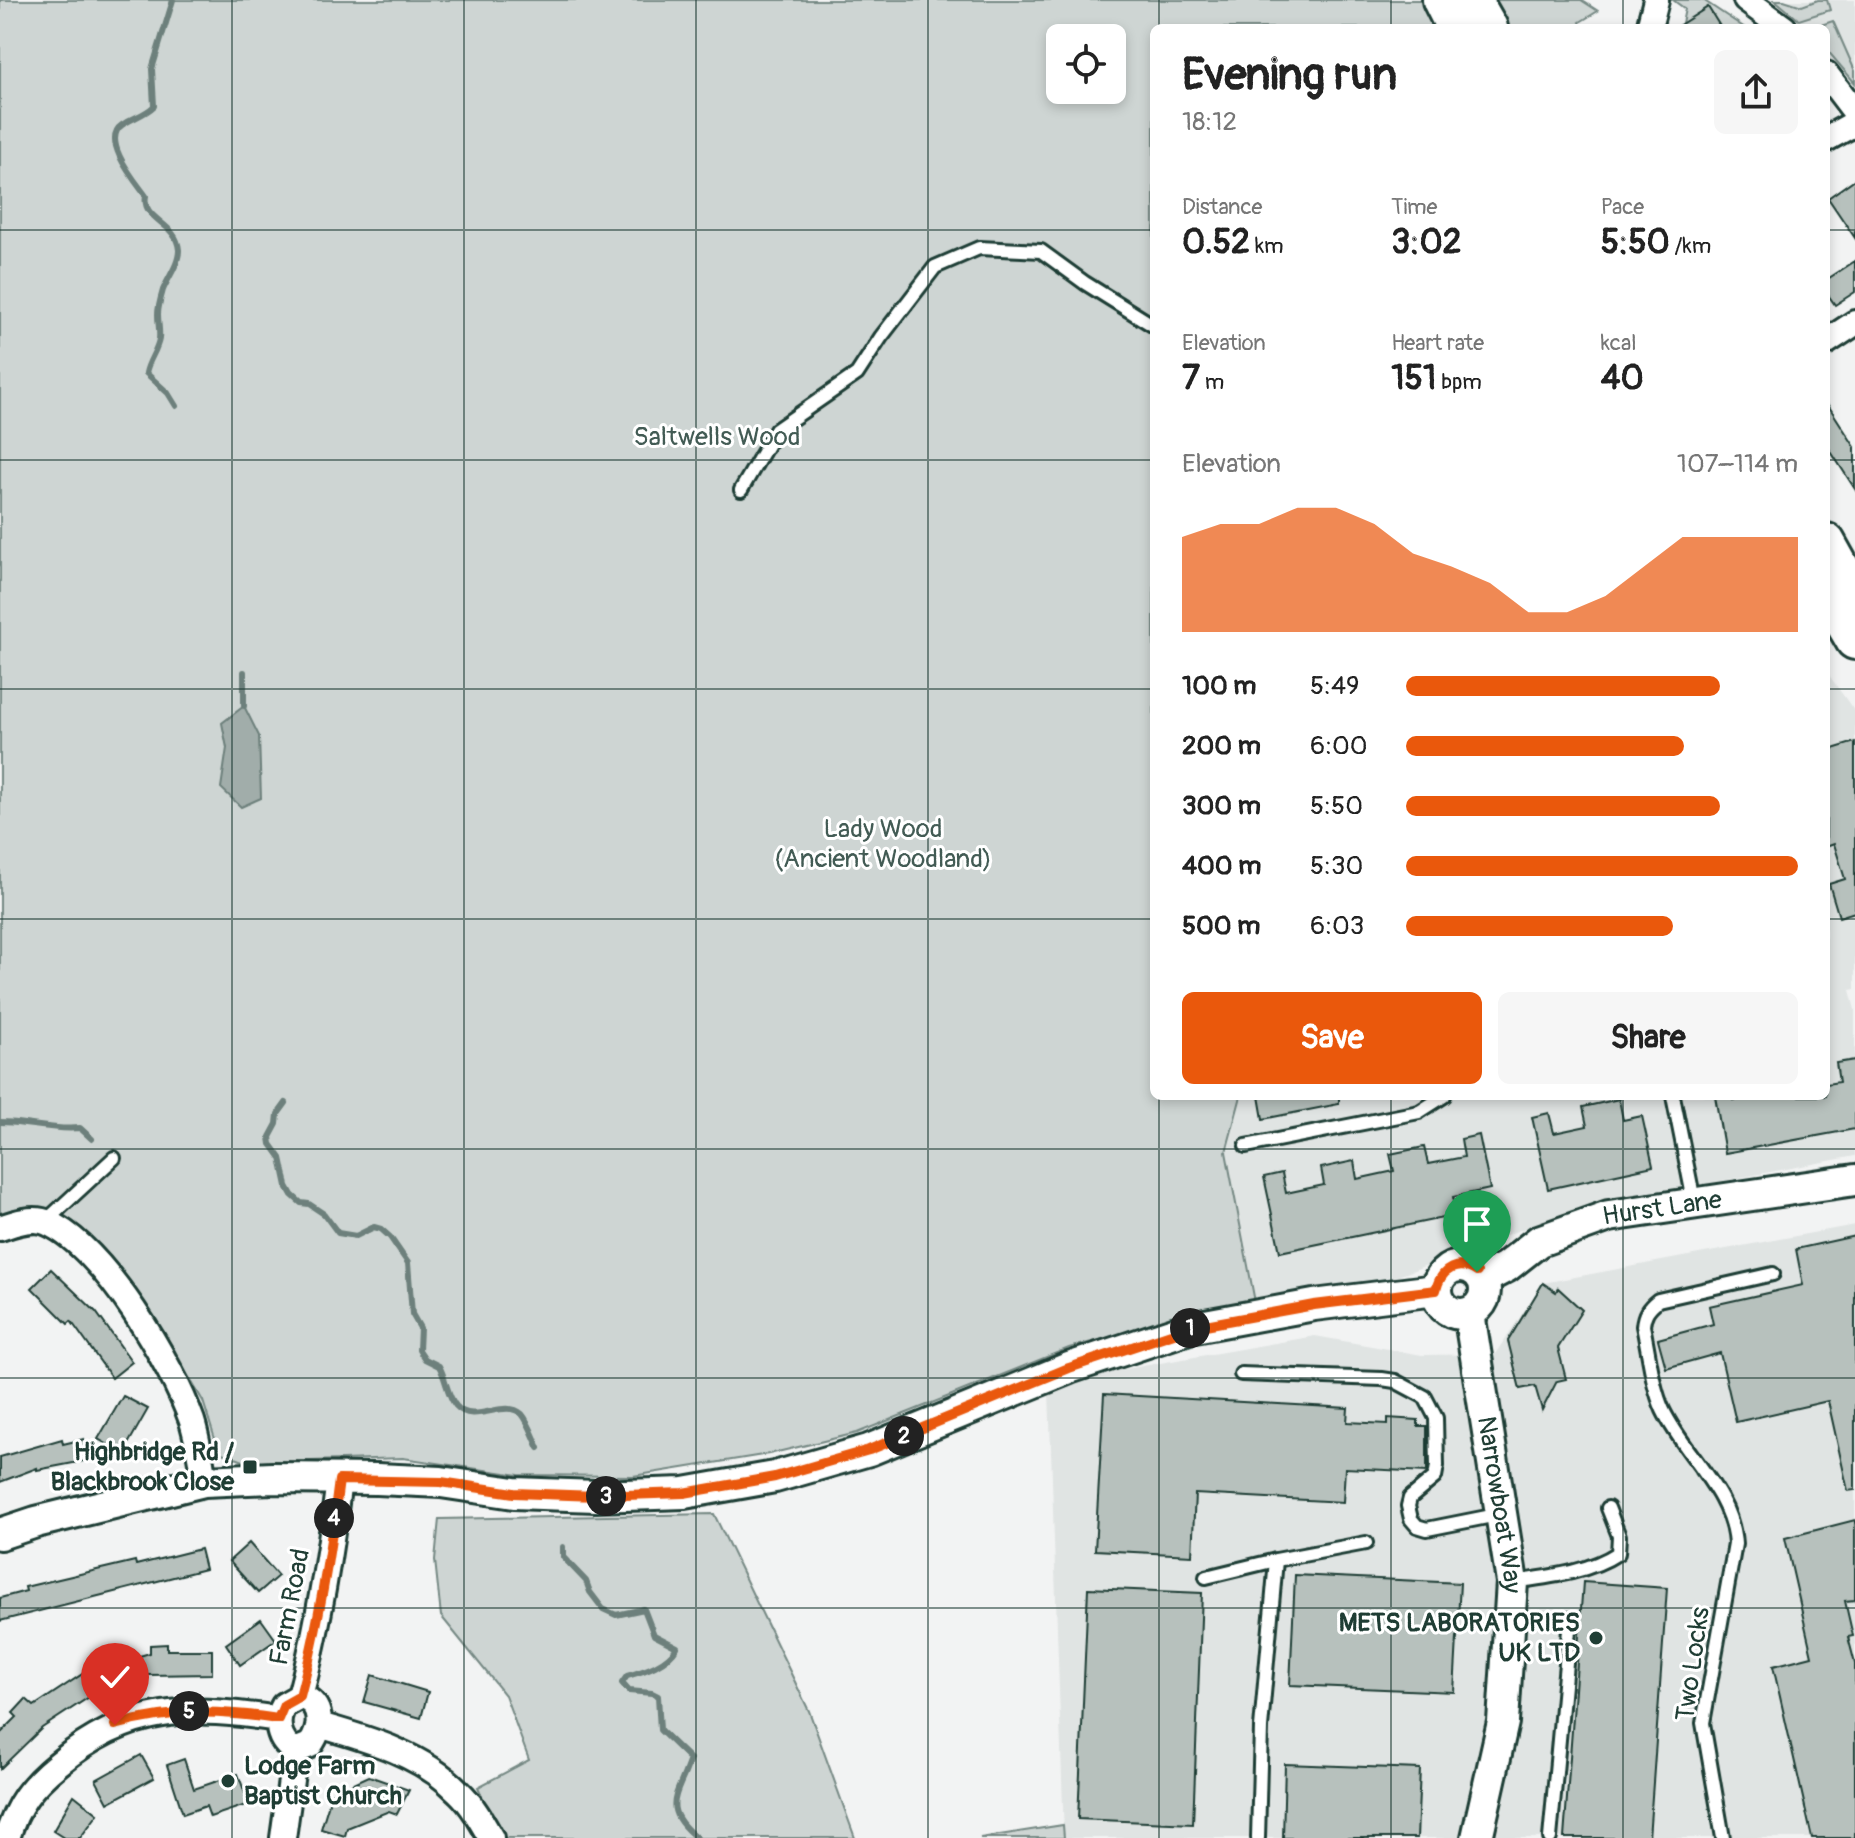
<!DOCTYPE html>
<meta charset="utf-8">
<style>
body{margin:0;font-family:Pangolin,sans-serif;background:#f6f6f6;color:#222;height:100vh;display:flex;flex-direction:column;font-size:30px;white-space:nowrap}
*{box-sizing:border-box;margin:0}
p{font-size:26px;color:#767676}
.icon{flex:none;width:44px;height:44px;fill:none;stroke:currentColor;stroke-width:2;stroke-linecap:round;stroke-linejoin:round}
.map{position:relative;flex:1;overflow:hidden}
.panel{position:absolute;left:1150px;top:24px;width:680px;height:1076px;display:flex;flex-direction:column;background:#fff;border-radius:12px;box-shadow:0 4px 12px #0003}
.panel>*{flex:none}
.tools{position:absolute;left:1046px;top:24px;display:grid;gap:16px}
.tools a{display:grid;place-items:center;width:80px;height:80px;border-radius:12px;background:#fff;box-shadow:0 4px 12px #0003;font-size:40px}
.pin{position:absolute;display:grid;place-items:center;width:68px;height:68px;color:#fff;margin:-82px -34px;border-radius:50% 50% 50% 0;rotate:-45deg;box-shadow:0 0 8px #0007}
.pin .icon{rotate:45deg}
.km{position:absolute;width:40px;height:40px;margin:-20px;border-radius:50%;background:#222;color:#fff;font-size:22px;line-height:40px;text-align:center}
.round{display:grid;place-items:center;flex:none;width:84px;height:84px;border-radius:12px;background:#f6f6f6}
.headline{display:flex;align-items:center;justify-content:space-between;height:136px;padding:0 32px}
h1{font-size:44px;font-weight:700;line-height:60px}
.figures{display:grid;grid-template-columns:repeat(3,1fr);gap:12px;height:136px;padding:8px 32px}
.figures div{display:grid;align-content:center}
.figures b{font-size:34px;font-weight:700}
.figures small{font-size:22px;font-weight:400}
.figures p{font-size:22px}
.chart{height:224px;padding:16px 32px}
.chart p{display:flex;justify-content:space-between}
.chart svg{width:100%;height:144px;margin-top:8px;fill:#ea580c;opacity:.7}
.action{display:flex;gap:16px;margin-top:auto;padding:16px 32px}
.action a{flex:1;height:92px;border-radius:12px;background:#ea580c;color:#fff;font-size:32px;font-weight:700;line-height:92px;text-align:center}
.action a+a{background:#f6f6f6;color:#222}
ul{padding:0 32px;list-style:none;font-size:26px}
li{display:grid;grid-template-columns:128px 96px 1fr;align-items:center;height:60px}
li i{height:20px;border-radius:10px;background:#ea580c}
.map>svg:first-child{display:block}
</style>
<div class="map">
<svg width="1855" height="1838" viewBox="0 0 1855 1838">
<rect width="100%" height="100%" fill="#f2f3f3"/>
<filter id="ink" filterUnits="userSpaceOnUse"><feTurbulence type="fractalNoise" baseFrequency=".0125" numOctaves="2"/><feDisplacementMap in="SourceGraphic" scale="16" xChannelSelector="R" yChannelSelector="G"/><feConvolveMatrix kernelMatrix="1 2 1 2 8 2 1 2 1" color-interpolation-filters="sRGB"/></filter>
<g filter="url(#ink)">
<g fill="#e0e4e3">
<polygon points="1743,0 1855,0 1855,124 1826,86 1826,28 1771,28"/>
<polygon points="1826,671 1855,712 1855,989 1850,990 1855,1010 1855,1156 1580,1208 1473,1247 1396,1277 1377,1288 1236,1304 1226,1152 1236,1096 1826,1096"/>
<polygon points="1855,1225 1855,1838 1064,1838 1049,1391 1097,1374 1315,1336 1422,1355 1495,1354 1543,1283"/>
</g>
<g fill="#ced5d3" stroke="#768984" stroke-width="2" fill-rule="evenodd">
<path d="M0,0h1432l14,28h-292v1068h87l-15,56 29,150 -19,2 -167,44 -212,85 -88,21 -136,22 -114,-1 -116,-17 -154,5 -30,-11 -16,-51 -58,-98 -39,-50 -33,-26 -73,-10zM1060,38h52v52h-52z"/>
<polygon points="1490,0 1581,0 1598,11 1580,22 1583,28 1504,28"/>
<polygon points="1673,0 1703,0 1745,28 1685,28 1682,23 1685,9"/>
<polygon points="1775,0 1784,0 1802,6 1818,0 1827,0 1830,10 1799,20"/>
<polygon points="1833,21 1855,71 1855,83 1826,49 1826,28 1812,28"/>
<polygon points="714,1514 809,1711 855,1838 501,1838 478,1787 529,1760 505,1695 441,1616 435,1560 439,1519"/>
<polygon points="1063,1825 1064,1838 980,1838"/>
</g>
<polygon fill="#a1adaa" stroke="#6d807b" stroke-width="2" points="244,706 259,736 261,798 241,807 221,788 227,748 222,723"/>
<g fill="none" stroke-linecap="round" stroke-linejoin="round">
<g stroke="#6d807b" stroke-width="6">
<path d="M173,0l-21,69 2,37c-9,9 -22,12 -32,19 -22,15 14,57 24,71 -5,24 31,26 33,54 0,14 -11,28 -16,40 -2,7 -5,17 -5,24 0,9 2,17 1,25 -2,12 -11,22 -13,34l22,20 8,13"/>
<polyline points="244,706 244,672"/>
<path d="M286,1103l-8,11 -1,10 -7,13 1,7 10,14 6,28 5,9 9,8 8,1 15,10 14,19 18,3 18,-9 7,2 9,8 18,26 4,51 8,14 -1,22 6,9 14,7c7,12 8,29 17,40 18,20 48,-8 66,8 7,8 12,24 17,34"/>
<path d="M0,1122c28,0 53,9 80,6l12,11"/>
<path d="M563,1547v10l23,24 4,11 13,17 13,6 28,-6 10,26 23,12c-10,17 -32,24 -50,29l-5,7 7,8 23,2 6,3 2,34 30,29c-11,36 -32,48 7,79"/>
</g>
</g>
<g fill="#b7c1bd" stroke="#1f3d34" stroke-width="2">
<polygon points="1708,7 1721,28 1675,28"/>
<polygon points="1855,179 1855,238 1828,198"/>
<polygon points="1855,261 1855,292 1835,305 1826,292 1826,280"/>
<polygon points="1826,402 1855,447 1855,489 1826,444"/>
<polygon points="1855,742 1855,912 1839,917 1829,884 1845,879 1834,844 1826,847 1826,751"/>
<polygon points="1855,1060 1855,1129 1725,1153 1715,1096 1733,1096 1734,1100 1755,1096 1826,1096 1826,1084 1839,1082 1836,1063"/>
<polygon points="1259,1096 1339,1096 1339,1104 1263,1119"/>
<polygon points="1619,1099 1623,1120 1642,1116 1653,1166 1548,1189 1532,1117 1549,1113 1554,1133 1587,1126 1583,1107"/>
<polygon points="1479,1135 1490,1189 1453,1197 1457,1215 1280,1252 1264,1177 1282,1173 1286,1193 1324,1185 1321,1168 1354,1161 1357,1179 1394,1171 1390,1154 1424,1147 1428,1164 1464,1157 1461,1139"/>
<polygon points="1855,1236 1855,1490 1848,1491 1828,1401 1736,1422 1720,1353 1666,1368 1658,1339 1713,1324 1709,1306 1803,1285 1796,1249"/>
<polygon points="51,1269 96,1312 132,1362 112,1378 71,1321 68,1324 32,1288"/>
<polygon points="1543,1283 1556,1292 1558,1288 1582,1310 1558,1348 1566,1379 1557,1381 1542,1410 1535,1386 1520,1389 1508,1341"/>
<polygon points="1104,1394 1348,1408 1347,1422 1388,1424 1388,1418 1418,1420 1418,1426 1427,1426 1427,1472 1345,1468 1343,1502 1195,1494 1192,1555 1095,1550"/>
<polygon points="123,1396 148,1409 123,1453 98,1439"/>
<polygon points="62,1439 63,1444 84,1439 89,1460 37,1470 37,1468 0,1482 0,1457"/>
<polygon points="1855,1520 1855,1600 1845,1601 1853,1636 1848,1637 1855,1664 1855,1838 1812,1838 1773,1666 1812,1656 1785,1538"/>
<polygon points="249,1543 278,1576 258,1593 229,1561"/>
<polygon points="200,1549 205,1569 0,1621 0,1598 26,1591 25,1587 135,1561 136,1565"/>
<polygon points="1295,1575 1460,1583 1454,1692 1290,1685"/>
<polygon points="1583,1582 1667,1588 1649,1838 1564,1838"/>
<polygon points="1088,1588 1202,1593 1193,1824 1078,1819"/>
<polygon points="261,1619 276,1640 240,1665 226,1644"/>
<polygon points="167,1644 167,1650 212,1650 212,1674 147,1675 103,1688 42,1728 0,1769 0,1734 17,1717 13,1713 26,1699 34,1706 87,1671 150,1653 150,1645"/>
<polygon points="372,1675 428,1692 421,1718 364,1702"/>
<polygon points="141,1755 154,1778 108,1803 96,1780"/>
<polygon points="184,1759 194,1789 238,1774 249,1804 210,1817 206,1806 183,1814 167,1765"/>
<polygon points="1285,1764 1420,1769 1417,1838 1283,1838"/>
<polygon points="369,1776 409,1790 397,1814 389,1811 347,1828 345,1836 321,1829 332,1793"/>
<polygon points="74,1795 98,1814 80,1838 64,1838 53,1831"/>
</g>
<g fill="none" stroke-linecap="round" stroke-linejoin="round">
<g stroke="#1f3d34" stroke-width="18">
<g id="service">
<polyline points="741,490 776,430 857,374 881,337 935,267 979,248 1041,251 1085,283 1154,326"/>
<polyline points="1673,1096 1694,1201"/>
<polyline points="1246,1146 1419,1112 1444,1096"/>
<polyline points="46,1221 114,1158"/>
<polyline points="1241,1374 1382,1379 1395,1381 1425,1397 1436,1418 1437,1466 1435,1477 1410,1498 1408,1506 1411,1519 1417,1526 1427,1529 1502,1514"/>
<polyline points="1206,1577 1276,1560 1366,1543"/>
<path d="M1512,1582c35,-5 76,-9 106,-29l1,-17 -11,-28"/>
<polyline points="1258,1838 1261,1728 1276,1560"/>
<polyline points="1550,1838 1570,1619"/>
<path d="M1723,1838l-20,-115 32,-179c-3,-52 -50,-88 -72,-134 -11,-24 -14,-57 -20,-84 1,-12 5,-18 15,-26l115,-26"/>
</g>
</g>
<g stroke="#1f3d34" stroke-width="30">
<g id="minor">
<polyline points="1746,0 1784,28"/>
<polyline points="1649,28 1656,0"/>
<polyline points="1826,74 1855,112"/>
<polyline points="1826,139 1855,123"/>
<polyline points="1826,342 1855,323"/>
<path d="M0,1228c14,-5 34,-12 48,-5 56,25 124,141 144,198 6,19 9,40 12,60"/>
<path d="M300,1696c19,-71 30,-143 39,-216"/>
<path d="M300,1696c24,7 22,33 10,49l-15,6c-17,-10 -21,-30 -11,-46z"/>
<path d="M319,1725c49,14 103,29 140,67 13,12 23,30 32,46"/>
<path d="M7,1838c10,-34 24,-52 51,-74 72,-60 132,-58 220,-45"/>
<polyline points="283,1838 295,1751"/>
</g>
</g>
<g stroke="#1f3d34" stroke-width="36">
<g id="tertiary">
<circle cx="1461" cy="1290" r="24"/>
<path id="s1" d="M1483,1279l23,-12 33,-26 70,-25 246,-36"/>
<path id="s2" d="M1469,1313l43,269 -9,140 -26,116"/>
<polyline points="0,1534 36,1522 204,1481 272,1478 377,1479 441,1482 514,1493 596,1496 684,1493 775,1477 869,1450 1069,1368 1189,1328 1314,1305 1436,1290"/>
</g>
</g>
<g stroke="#1f3d34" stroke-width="44">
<g id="trunk">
<polyline points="1442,0 1456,28"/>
<polyline points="1472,0 1488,28"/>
<polyline points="1826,543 1855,595"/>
<polyline points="1826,590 1855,640"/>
</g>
</g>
<use href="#service" stroke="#fff" stroke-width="12"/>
<use href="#minor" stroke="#fff" stroke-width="24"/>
<use href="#tertiary" stroke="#fff" stroke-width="30"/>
<use href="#trunk" stroke="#fff" stroke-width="38"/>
</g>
</g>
<g fill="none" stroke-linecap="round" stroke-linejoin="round" filter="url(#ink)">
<g stroke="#fff" stroke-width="16">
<path id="route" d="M115,1725c61,-16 102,-15 163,-6l6,-14 16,-9c19,-71 30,-143 39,-216l102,2 73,11 82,3 88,-3 91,-16 94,-27 200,-82 120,-40 125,-23 122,-15c5,-21 22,-31 41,-18"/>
</g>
<use href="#route" stroke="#ea580c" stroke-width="10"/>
</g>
<path fill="none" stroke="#1f3d34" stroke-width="2" stroke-opacity="0.55" d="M232,0v1838M464,0v1838M696,0v1838M928,0v1838M1159,0v28M1391,0v28M1623,0v28M0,230h1154M1826,230h29M0,460h1154M1826,460h29M0,689h1154M1826,689h29M0,919h1154M1826,919h29M1159,1096v742M1391,1096v742M1623,1096v742M0,1149h1855M0,1378h1855M0,1608h1855"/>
<g fill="#1f3d34" stroke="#fff" stroke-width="3">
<rect x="242" y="1459" width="16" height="16" rx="4"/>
<circle cx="1596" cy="1638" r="8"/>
<circle cx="228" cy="1781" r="8"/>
</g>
<g text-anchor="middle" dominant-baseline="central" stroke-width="6" stroke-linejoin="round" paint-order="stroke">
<g font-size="26" fill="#425b54" stroke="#fff">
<text x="717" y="437">Saltwells Wood</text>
<text x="883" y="829">Lady Wood<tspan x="883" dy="30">(Ancient Woodland)</tspan></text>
</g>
<g font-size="26" fill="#1f3d34" stroke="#fff">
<text stroke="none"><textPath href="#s1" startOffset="196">Hurst Lane</textPath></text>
<text stroke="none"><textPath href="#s2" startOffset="194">Narrowboat Way</textPath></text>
<text transform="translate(290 1607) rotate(-79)">Farm Road</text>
<text transform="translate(1693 1664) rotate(-82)">Two Locks</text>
</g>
<g font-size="26" font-weight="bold" fill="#1f3d34" stroke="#fff" text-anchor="end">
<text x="234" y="1452">Highbridge Rd /<tspan x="234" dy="30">Blackbrook Close</tspan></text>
<text x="1580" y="1623">METS LABORATORIES<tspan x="1580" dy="30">UK LTD</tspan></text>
<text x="244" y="1766" text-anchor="start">Lodge Farm<tspan x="244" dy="30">Baptist Church</tspan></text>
</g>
</g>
</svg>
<div class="tools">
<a><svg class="icon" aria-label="locate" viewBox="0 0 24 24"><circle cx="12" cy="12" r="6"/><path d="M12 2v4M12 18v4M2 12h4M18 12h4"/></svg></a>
</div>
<div class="pin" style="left:1477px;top:1272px;background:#1e9e55"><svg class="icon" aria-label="arrive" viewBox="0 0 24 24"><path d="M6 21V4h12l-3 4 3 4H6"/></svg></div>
<div class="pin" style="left:115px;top:1725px;background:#d93025"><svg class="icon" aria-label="check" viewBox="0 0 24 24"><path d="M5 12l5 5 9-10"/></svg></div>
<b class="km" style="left:1190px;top:1328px">1</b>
<b class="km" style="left:904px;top:1436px">2</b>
<b class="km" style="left:606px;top:1496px">3</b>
<b class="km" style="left:334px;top:1518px">4</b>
<b class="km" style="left:189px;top:1711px">5</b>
<section class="panel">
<div class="headline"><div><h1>Evening run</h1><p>18:12</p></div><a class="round"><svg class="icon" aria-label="share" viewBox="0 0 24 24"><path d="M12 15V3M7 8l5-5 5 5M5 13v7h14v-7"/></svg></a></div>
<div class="figures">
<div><p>Distance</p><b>0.52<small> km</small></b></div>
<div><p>Time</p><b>3:02</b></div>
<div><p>Pace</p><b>5:50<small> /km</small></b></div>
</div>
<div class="figures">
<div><p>Elevation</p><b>7<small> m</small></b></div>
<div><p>Heart rate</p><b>151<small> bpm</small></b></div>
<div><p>kcal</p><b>40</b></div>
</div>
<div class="chart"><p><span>Elevation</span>107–114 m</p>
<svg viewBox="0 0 160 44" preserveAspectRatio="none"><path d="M0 44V15L10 11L20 11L30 6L40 6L50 11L60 20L70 24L80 29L90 38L100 38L110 33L120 24L130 15L140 15L150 15L160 15V44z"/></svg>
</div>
<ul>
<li><b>100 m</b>5:49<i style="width:80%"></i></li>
<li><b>200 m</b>6:00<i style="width:71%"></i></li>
<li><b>300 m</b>5:50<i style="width:80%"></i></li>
<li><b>400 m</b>5:30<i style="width:100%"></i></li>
<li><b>500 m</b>6:03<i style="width:68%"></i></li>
</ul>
<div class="action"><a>Save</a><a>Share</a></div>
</section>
</div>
